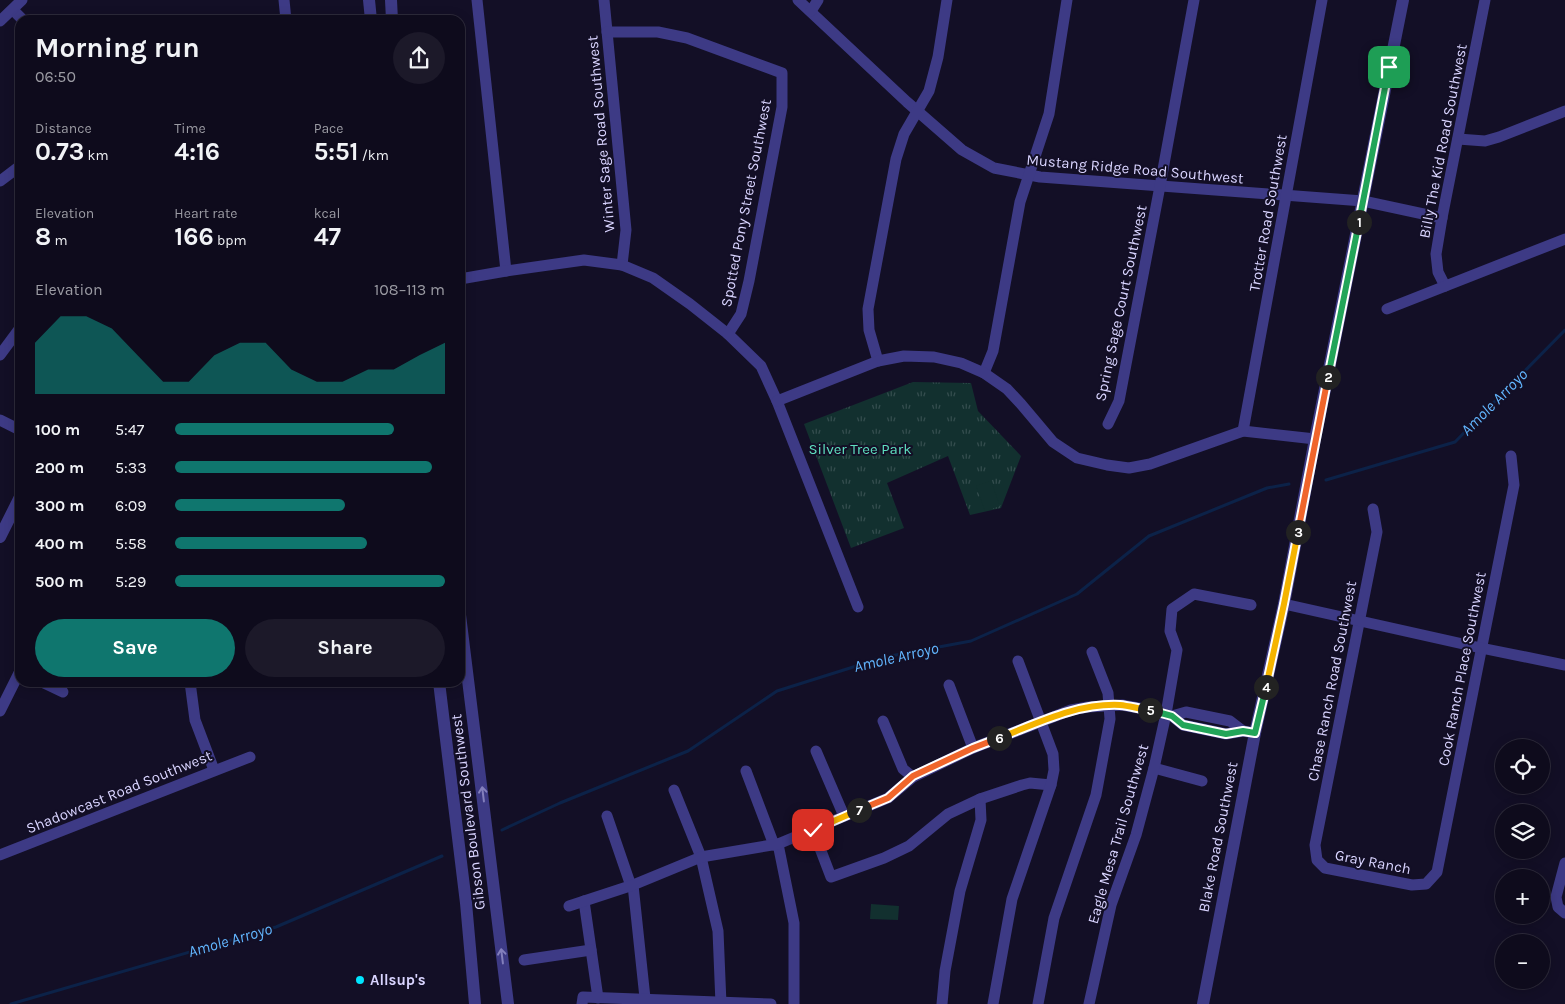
<!DOCTYPE html>
<meta charset="utf-8">
<style>
body{margin:0;font-family:Karla,sans-serif;background:#1c1929;color:#f1f3f6;height:100vh;display:flex;flex-direction:column;font-size:19px;white-space:nowrap}
*{box-sizing:border-box;margin:0}
p{font-size:16px;color:#9b9ba3}
.icon{flex:none;width:28px;height:28px;fill:none;stroke:currentColor;stroke-width:2;stroke-linecap:round;stroke-linejoin:round}
.map{position:relative;flex:1;overflow:hidden}
.panel{position:absolute;left:15px;top:15px;width:450px;height:672px;display:flex;flex-direction:column;background:#0e0b1c;border-radius:15px;box-shadow:0 2px 12px #0003,0 0 0 1px #2e2b3b}
.panel>*{flex:none}
.fabs{position:absolute;left:1495px;top:739px;display:grid;gap:10px}
.fabs a{display:grid;place-items:center;width:55px;height:55px;border-radius:50%;background:#0e0b1c;box-shadow:0 2px 12px #0003,0 0 0 1px #2e2b3b;font-size:25px}
.pin{position:absolute;display:grid;place-items:center;width:42px;height:42px;color:#fff;margin:-21px;border-radius:10px;box-shadow:0 2px 8px #0006}
.km{position:absolute;width:25px;height:25px;margin:-12px;border-radius:50%;background:#222;color:#fff;font-size:14px;line-height:25px;text-align:center}
.round{display:grid;place-items:center;flex:none;width:52px;height:52px;border-radius:26px;background:#1c1929}
.headline{display:flex;align-items:center;justify-content:space-between;height:85px;padding:0 20px}
h1{font-size:28px;font-weight:700;line-height:38px}
.stats{display:grid;grid-template-columns:repeat(3,1fr);gap:8px;height:85px;padding:5px 20px}
.stats div{display:grid;align-content:center}
.stats b{font-size:25px;font-weight:700}
.stats small{font-size:14px;font-weight:400}
.stats p{font-size:14px}
.chart{height:140px;padding:10px 20px}
.chart p{display:flex;justify-content:space-between}
.chart svg{width:100%;height:90px;margin-top:5px;fill:#0f766e;opacity:.7}
.primary-button{display:flex;gap:10px;margin-top:auto;padding:10px 20px}
.primary-button a{flex:1;height:58px;border-radius:30px;background:#0f766e;color:#fff;font-size:20px;font-weight:700;line-height:58px;text-align:center}
.primary-button a+a{background:#1c1929;color:#f1f3f6}
ul{padding:0 20px;list-style:none;font-size:16px}
li{display:grid;grid-template-columns:80px 60px 1fr;align-items:center;height:38px}
li i{height:12px;border-radius:6px;background:#0f766e}
.map>svg:first-child{display:block}
</style>
<div class="map">
<svg width="1565" height="1004" viewBox="0 0 1565 1004">
<defs>
<pattern id="park-tufts" width="24" height="20" patternUnits="userSpaceOnUse" patternTransform="scale(1.25)"><rect width="24" height="20" fill="#12302f"/><path d="M3 7l-1-3M5 7V3M7 7l1-3M15 17l-1-3M17 17v-4M19 17l1-3" fill="none" stroke="#344d4e"/></pattern>
</defs>
<rect width="100%" height="100%" fill="#130f26"/>
<polygon fill="url(#park-tufts)" points="913,382 971,383 978,411 1021,456 1001,508 970,515 948,456 887,483 904,528 851,548 804,424"/>
<g fill="#12302f">
<polygon points="991,481 1000,506 985,511 976,486"/>
<polygon points="871,904 899,906 898,920 870,919"/>
</g>
<g fill="none" stroke-linecap="round" stroke-linejoin="round">
<g stroke="#0c2248" stroke-width="3">
<polyline points="1326,480 1455,442 1565,330"/>
<polyline points="502,830 560,803 688,751 777,691 885,657 971,641 1077,594 1149,536 1267,488 1289,484"/>
<polyline points="11,1004 276,927 442,856"/>
</g>
<g stroke="#3d3a85" stroke-width="11">
<polyline points="284,0 286,20"/>
<polyline points="477,0 506,271"/>
<polyline points="604,0 626,230 622,265"/>
<polyline points="798,0 907,102 962,150 994,168 1040,177 1363,201 1442,218"/>
<polyline points="13,10 23,20"/>
<polyline points="811,11 818,0"/>
<polyline points="0,21 22,0"/>
<polyline points="607,32 658,32 687,38 782,73 782,107 749,281 741,314 728,334"/>
<polyline points="1458,139 1485,141 1499,137 1565,111"/>
<polyline points="0,181 20,166"/>
<polyline points="460,279 506,271 584,260 622,265 653,278 690,304 728,334 761,366 777,401 858,607"/>
<polyline points="1445,286 1438,272 1436,254 1442,218 1485,0"/>
<polyline points="1387,309 1565,239"/>
<polyline points="0,355 20,328"/>
<polyline points="878,361 869,330 868,309 896,159 904,134 929,91 938,57 947,0"/>
<polyline points="984,373 993,351 1020,202 1049,114 1067,0"/>
<polyline points="777,401 878,361 904,356 934,357 961,363 984,373 1007,389 1021,404 1053,442 1077,458 1107,465 1129,468 1150,464 1243,431 1315,439"/>
<polyline points="0,420 20,430"/>
<polyline points="1108,424 1119,401 1160,186 1194,0"/>
<polyline points="1243,431 1322,0"/>
<polyline points="1373,509 1377,532 1315,845 1317,860 1325,868 1412,885 1426,884 1437,872 1514,485 1511,456"/>
<polyline points="1284,604 1481,648 1565,665"/>
<polyline points="42,682 63,692"/>
<polyline points="190,682 195,720 214,770"/>
<polyline points="949,685 973,748"/>
<polyline points="0,711 20,671"/>
<polyline points="1172,716 1186,712 1230,721 1243,731"/>
<polyline points="883,721 903,769 913,777"/>
<polyline points="816,751 844,816"/>
<polyline points="1154,768 1202,781"/>
<polyline points="746,771 774,845"/>
<polyline points="674,790 701,857 718,931 721,1004"/>
<polyline points="607,816 631,886"/>
<polyline points="813,830 831,877 884,858 909,846 948,814 980,799 1022,785 1030,783 1051,785"/>
<polyline points="778,844 794,923 794,1004"/>
<polyline points="0,855 250,757"/>
<polyline points="1565,863 1556,897 1558,907 1565,913"/>
<polyline points="633,885 645,998"/>
<polyline points="584,901 598,998"/>
<polyline points="569,906 633,885 701,857 778,844 888,798 913,777 973,748 1071,710 1088,707 1122,705 1155,711 1172,716 1183,725 1226,734 1243,731 1255,733"/>
<polyline points="524,960 591,950"/>
<polyline points="582,1004 583,997 771,1004"/>
<polyline points="942,1004 945,971 960,891 981,820 980,799"/>
<polyline points="993,1004 1012,899 1051,785 1054,770 1053,754 1018,661"/>
<polyline points="1038,1004 1054,918 1096,795 1110,719 1108,693 1092,652"/>
<polyline points="1089,1004 1111,905 1136,835 1154,768 1166,714 1177,650 1170,631 1172,609 1194,594 1251,605"/>
</g>
<g stroke="#3d3a85" stroke-width="12">
<polyline points="369,0 371,20"/>
<polyline points="391,0 392,20"/>
<polyline points="0,537 20,497"/>
<polyline points="460,615 508,1004"/>
<polyline points="439,682 466,903 475,1004"/>
<polyline points="1203,1004 1255,733 1284,604 1315,439 1403,0"/>
</g>
</g>
<defs><path id="oneway-shaft" d="M-6 0H5M1.5-3L5.5 0L1.5 3" fill="none" stroke-width="1.6" stroke-linecap="round" stroke-linejoin="round" transform="scale(1.25)"/></defs>
<g stroke="#837fbc">
<use href="#oneway-shaft" transform="translate(483 794) rotate(-97)"/>
<use href="#oneway-shaft" transform="translate(502 956) rotate(-97)"/>
</g>
<g fill="none" stroke-linecap="round" stroke-linejoin="round">
<g stroke="#fff" stroke-width="10">
<polyline id="split-1" points="1359,222 1389,67"/>
</g>
<g stroke="#fff" stroke-width="10">
<polyline id="split-2" points="1328,377 1359,222"/>
</g>
<g stroke="#fff" stroke-width="10">
<polyline id="split-3" points="1298,532 1328,377"/>
</g>
<g stroke="#fff" stroke-width="10">
<polyline id="split-4" points="1266,687 1284,604 1298,532"/>
</g>
<g stroke="#fff" stroke-width="10">
<polyline id="split-5" points="1150,710 1172,716 1183,725 1226,734 1243,731 1255,733 1266,687"/>
</g>
<g stroke="#fff" stroke-width="10">
<path id="split-6" d="M999,738c39,-15 78,-35 121,-33 10,1 20,4 30,5"/>
</g>
<g stroke="#fff" stroke-width="10">
<polyline id="split-7" points="859,810 888,798 913,776 973,748 999,738"/>
</g>
<g stroke="#fff" stroke-width="10">
<polyline id="split-8" points="813,830 859,810"/>
</g>
<use href="#split-1" stroke="#22a559" stroke-width="6"/>
<use href="#split-2" stroke="#22a559" stroke-width="6"/>
<use href="#split-3" stroke="#f0652b" stroke-width="6"/>
<use href="#split-4" stroke="#f5b400" stroke-width="6"/>
<use href="#split-5" stroke="#22a559" stroke-width="6"/>
<use href="#split-6" stroke="#f5b400" stroke-width="6"/>
<use href="#split-7" stroke="#f0652b" stroke-width="6"/>
<use href="#split-8" stroke="#f5b400" stroke-width="6"/>
</g>
<circle fill="#00e5ff" stroke="#130f26" stroke-width="2" cx="360" cy="980" r="5"/>
<g text-anchor="middle" dominant-baseline="central" stroke-width="4" stroke-linejoin="round" paint-order="stroke">
<g font-size="15" fill="#d9d4ff" stroke="#130f26">
<text transform="translate(601 134) rotate(-95)">Winter Sage Road Southwest</text>
<text transform="translate(1443 141) rotate(-79)">Billy The Kid Road Southwest</text>
<text transform="translate(1135 169) rotate(5)">Mustang Ridge Road Southwest</text>
<text transform="translate(746 203) rotate(-79)">Spotted Pony Street Southwest</text>
<text transform="translate(1268 213) rotate(-80)">Trotter Road Southwest</text>
<text transform="translate(1121 303) rotate(-78)">Spring Sage Court Southwest</text>
<text transform="translate(1462 669) rotate(-79)">Cook Ranch Place Southwest</text>
<text transform="translate(1332 681) rotate(-79)">Chase Ranch Road Southwest</text>
<text transform="translate(119 792) rotate(-22)">Shadowcast Road Southwest</text>
<text transform="translate(468 812) rotate(-97)">Gibson Boulevard Southwest</text>
<text transform="translate(1118 834) rotate(-74)">Eagle Mesa Trail Southwest</text>
<text transform="translate(1218 837) rotate(-79)">Blake Road Southwest</text>
<text transform="translate(1373 862) rotate(11)">Gray Ranch</text>
</g>
<g font-size="15" fill="#5fe0c0" stroke="#130f26">
<text x="860" y="449">Silver Tree Park</text>
</g>
<g font-size="15" font-weight="bold" fill="#d9d4ff" stroke="#130f26" text-anchor="start">
<text x="370" y="980">Allsup's</text>
</g>
<g font-size="16" font-style="italic" fill="#62b6ff" stroke="#130f26">
<text transform="translate(1494 402) rotate(-45)">Amole Arroyo</text>
<text transform="translate(896 657) rotate(-13)">Amole Arroyo</text>
<text transform="translate(230 940) rotate(-16)">Amole Arroyo</text>
</g>
</g>
</svg>
<div class="fabs">
<a><svg class="icon" aria-label="locate" viewBox="0 0 24 24"><circle cx="12" cy="12" r="6"/><path d="M12 2v4M12 18v4M2 12h4M18 12h4"/></svg></a>
<a><svg class="icon" aria-label="layers" viewBox="0 0 24 24"><path d="M12 4l9 5-9 5-9-5zM3 14l9 5 9-5"/></svg></a>
<a>+</a>
<a>−</a>
</div>
<div class="pin" style="left:1389px;top:67px;background:#1e9e55"><svg class="icon" aria-label="arrive" viewBox="0 0 24 24"><path d="M6 21V4h12l-3 4 3 4H6"/></svg></div>
<div class="pin" style="left:813px;top:830px;background:#d93025"><svg class="icon" aria-label="check" viewBox="0 0 24 24"><path d="M5 12l5 5 9-10"/></svg></div>
<b class="km" style="left:1359px;top:222px">1</b>
<b class="km" style="left:1328px;top:377px">2</b>
<b class="km" style="left:1298px;top:532px">3</b>
<b class="km" style="left:1266px;top:687px">4</b>
<b class="km" style="left:1150px;top:710px">5</b>
<b class="km" style="left:999px;top:738px">6</b>
<b class="km" style="left:859px;top:810px">7</b>
<section class="panel">
<div class="headline"><div><h1>Morning run</h1><p>06:50</p></div><a class="round"><svg class="icon" aria-label="share" viewBox="0 0 24 24"><path d="M12 15V3M7 8l5-5 5 5M5 13v7h14v-7"/></svg></a></div>
<div class="stats">
<div><p>Distance</p><b>0.73<small> km</small></b></div>
<div><p>Time</p><b>4:16</b></div>
<div><p>Pace</p><b>5:51<small> /km</small></b></div>
</div>
<div class="stats">
<div><p>Elevation</p><b>8<small> m</small></b></div>
<div><p>Heart rate</p><b>166<small> bpm</small></b></div>
<div><p>kcal</p><b>47</b></div>
</div>
<div class="chart"><p><span>Elevation</span>108–113 m</p>
<svg viewBox="0 0 160 44" preserveAspectRatio="none"><path d="M0 44V19L10 6L20 6L30 12L40 25L50 38L60 38L70 25L80 19L90 19L100 32L110 38L120 38L130 32L140 32L150 25L160 19V44z"/></svg>
</div>
<ul>
<li><b>100 m</b>5:47<i style="width:81%"></i></li>
<li><b>200 m</b>5:33<i style="width:95%"></i></li>
<li><b>300 m</b>6:09<i style="width:63%"></i></li>
<li><b>400 m</b>5:58<i style="width:71%"></i></li>
<li><b>500 m</b>5:29<i style="width:100%"></i></li>
</ul>
<div class="primary-button"><a>Save</a><a>Share</a></div>
</section>
</div>
